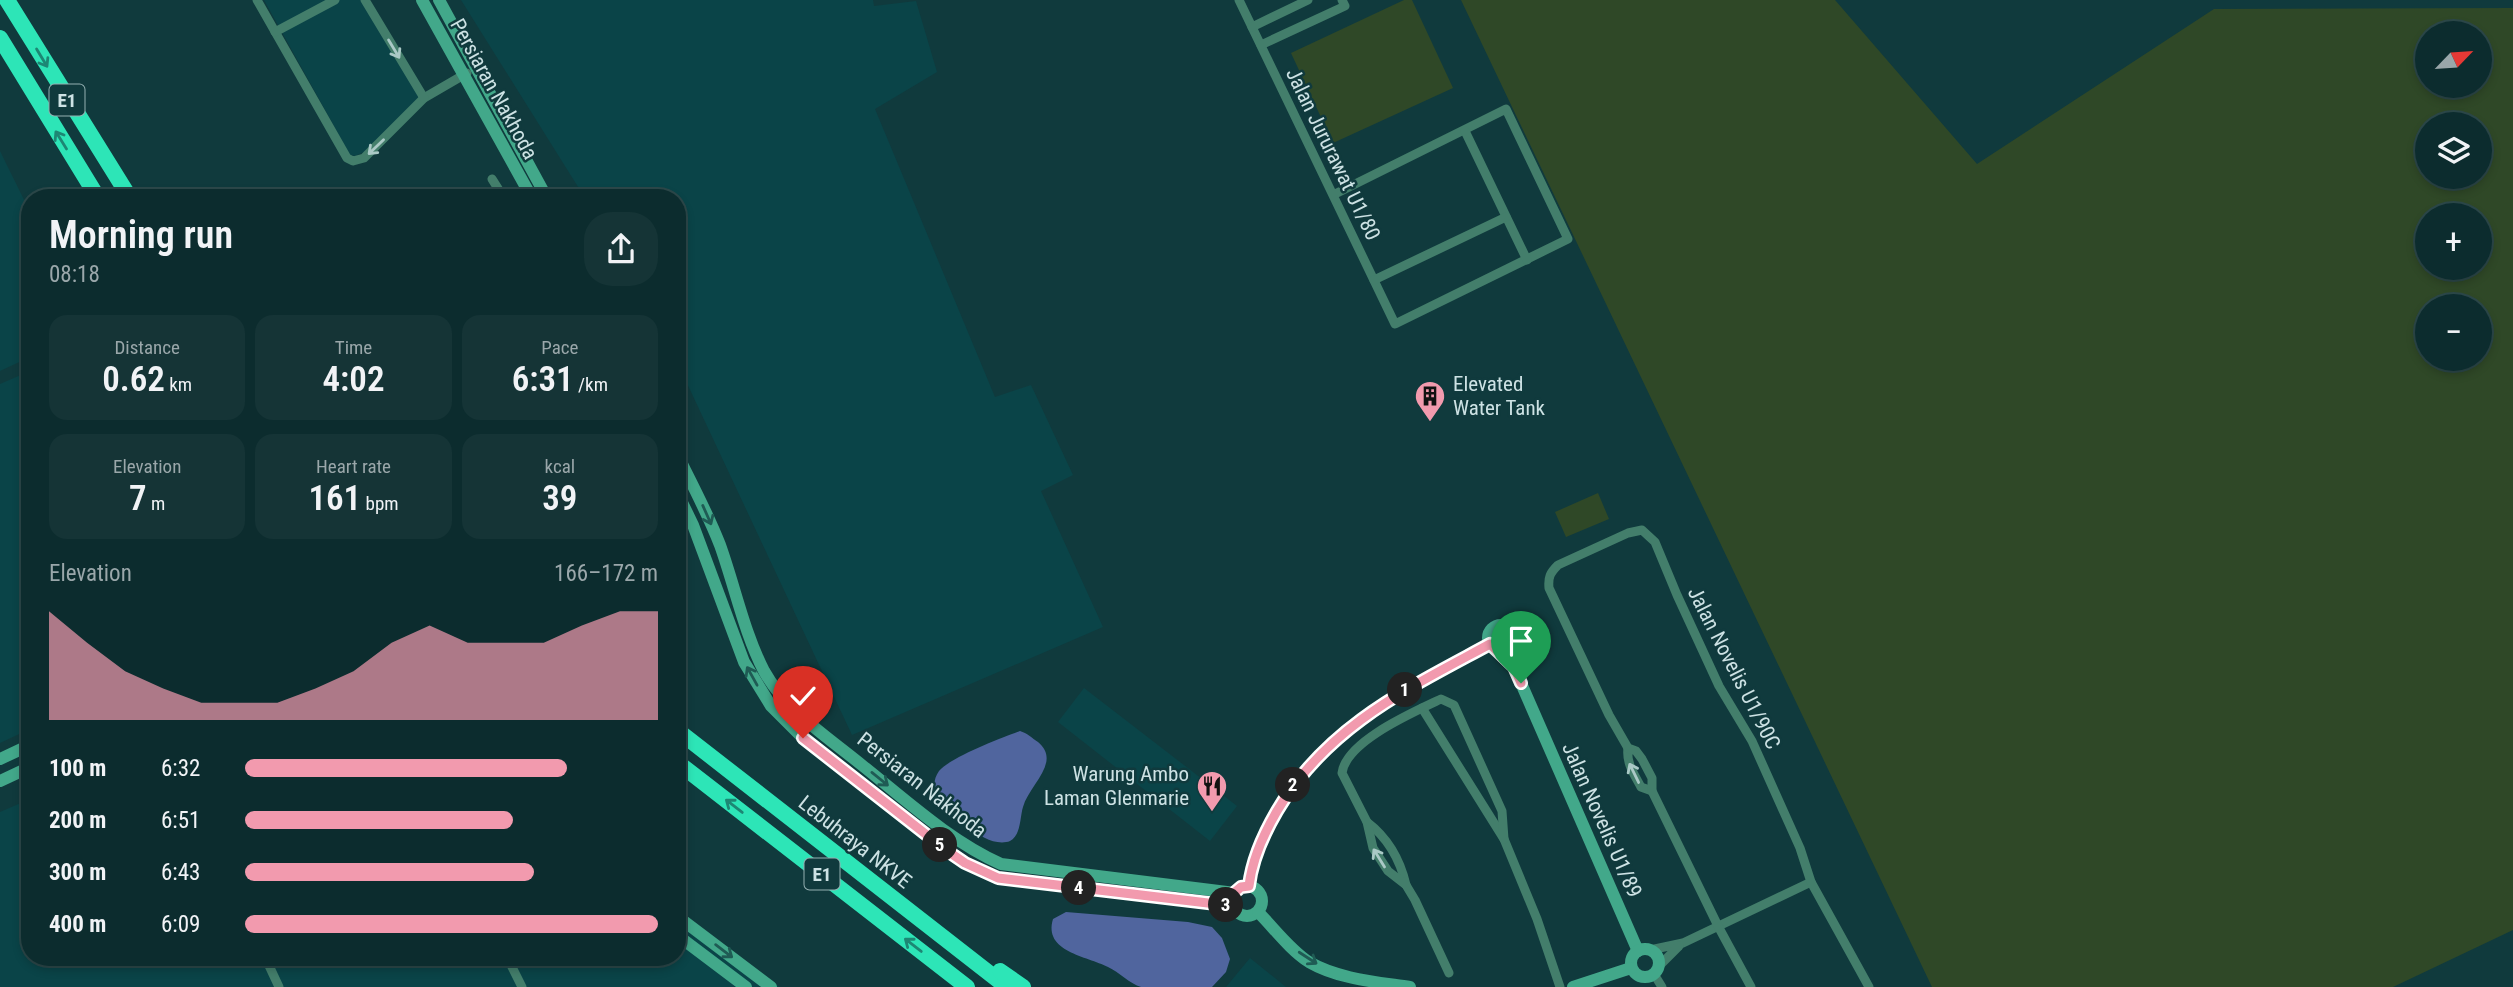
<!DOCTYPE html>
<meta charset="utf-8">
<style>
body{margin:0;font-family:"Roboto Condensed",sans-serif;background:#153436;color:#f1f3f6;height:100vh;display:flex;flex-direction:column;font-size:26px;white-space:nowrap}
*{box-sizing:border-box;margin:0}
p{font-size:23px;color:#9aa7aa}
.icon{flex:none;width:38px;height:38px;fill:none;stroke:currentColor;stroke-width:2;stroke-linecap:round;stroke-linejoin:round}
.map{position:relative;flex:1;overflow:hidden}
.sheet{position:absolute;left:21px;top:189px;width:665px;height:777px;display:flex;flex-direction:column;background:#0c2c2e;border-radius:28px;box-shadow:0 4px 10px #0003,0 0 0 2px #2c484a}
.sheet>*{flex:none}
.needle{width:46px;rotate:65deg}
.controls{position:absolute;left:2415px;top:21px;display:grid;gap:14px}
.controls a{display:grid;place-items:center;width:77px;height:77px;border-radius:50%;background:#0c2c2e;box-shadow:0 4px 10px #0003,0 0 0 2px #2c484a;font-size:35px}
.pin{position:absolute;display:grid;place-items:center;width:60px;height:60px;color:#fff;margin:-72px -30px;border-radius:50% 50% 50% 0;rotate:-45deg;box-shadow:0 0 7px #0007}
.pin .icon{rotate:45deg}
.km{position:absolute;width:35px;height:35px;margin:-18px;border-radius:50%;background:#222;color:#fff;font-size:19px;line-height:35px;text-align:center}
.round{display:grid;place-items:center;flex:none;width:74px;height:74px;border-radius:28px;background:#153436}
.head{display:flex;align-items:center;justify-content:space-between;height:119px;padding:0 28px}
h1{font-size:38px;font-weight:600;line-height:52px}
.stats{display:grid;grid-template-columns:repeat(3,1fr);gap:10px;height:119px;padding:7px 28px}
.stats div{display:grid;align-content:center;border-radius:18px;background:#153436;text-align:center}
.stats b{font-size:35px;font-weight:600}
.stats small{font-size:19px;font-weight:400}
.stats p{font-size:19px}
.chart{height:196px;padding:14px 28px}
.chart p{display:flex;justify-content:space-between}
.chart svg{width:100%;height:126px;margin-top:7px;fill:#f29aae;opacity:.7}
ul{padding:0 28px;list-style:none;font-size:23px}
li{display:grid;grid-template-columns:112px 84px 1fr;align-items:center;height:52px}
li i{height:18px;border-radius:9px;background:#f29aae}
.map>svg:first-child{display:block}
</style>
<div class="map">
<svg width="2513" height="987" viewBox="0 0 2513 987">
<rect width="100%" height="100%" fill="#103a3d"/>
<g fill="#0a4448">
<polygon points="264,0 361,0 419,97 364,152 355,156 350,155"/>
<polygon points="461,0 873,0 874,6 916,1 937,72 875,109 995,397 1031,385 1073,475 1041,491 1103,627 852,735 677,362 677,198 585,198"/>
<polygon points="0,151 30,212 30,357 0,371"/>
<polygon points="30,371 30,729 0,743 0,384"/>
<polygon points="1084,688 1237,806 1210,841 1058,722"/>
<polygon points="30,799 30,957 677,957 677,918 780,987 0,987 0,812"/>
<polygon points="1250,958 1286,987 1226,987"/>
</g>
<g fill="#2f4827" fill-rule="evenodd">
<polygon points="1404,0 1412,0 1453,88 1333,143 1291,53"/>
<path d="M1461,0h374l142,164 237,-155 299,-1v922l-120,57h-461zM2480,33v53h-53v-53zM2480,124v53h-53v-53zM2427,215h53v53h-53zM2480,306v53h-53v-53z"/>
<polygon points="1598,493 1609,519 1566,537 1555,512"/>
</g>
<g fill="#50659e">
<path d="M1020,731c7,2 12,7 18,11 24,20 -9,43 -15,65 -3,9 -2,29 -13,34 -7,3 -18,1 -25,-3 -20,-11 -65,-40 -46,-67 10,-13 64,-34 81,-40z"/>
<path d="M1066,912l122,10 24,5 10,11 8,21 -4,13 -14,15c-16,0 -57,0 -71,0 -11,-3 -22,-15 -33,-20 -21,-11 -65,-15 -55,-48z"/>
</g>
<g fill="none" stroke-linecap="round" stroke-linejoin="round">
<g stroke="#437e6b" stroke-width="9">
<polyline points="257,0 347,158 353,161 364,158 424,98 467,73"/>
<polyline points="365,0 424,98"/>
<polyline points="1239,0 1395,324 1568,239 1506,109 1333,195"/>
<polyline points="1252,27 1308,0"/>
<polyline points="275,32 335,0"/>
<polyline points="1261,45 1345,6 1342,0"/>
<polyline points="1465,131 1527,260"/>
<polyline points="492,179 504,198"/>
<polyline points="1374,280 1506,217"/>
<polyline points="677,546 677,557"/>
<polyline points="1422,708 1504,839 1537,919 1560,987"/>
<path d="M1628,748c-2,15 6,26 13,39l11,4"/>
<path d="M1367,822c21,16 33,37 39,63"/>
<polyline points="1650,950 1683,943 1811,882"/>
<polyline points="265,957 279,987"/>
<polyline points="507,957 522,987"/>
<polyline points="1659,966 1679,946"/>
<path d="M1449,973l-34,-73 -9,-15 -18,-14 -15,-23 -6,-26 -25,-49c4,-32 72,-61 99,-74l13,6 48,106 2,28"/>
<polyline points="1654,974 1662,987"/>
<path d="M1751,987l-33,-61 -66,-135v-13l-10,-19 -6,-8 -8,-3 -19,-33 -60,-127c-1,-11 1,-15 9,-23l70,-32 14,-3 13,12 22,53 42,91 33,55 48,107 11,34 58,105"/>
</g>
<g stroke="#42a88a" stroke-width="12">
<polyline points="422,0 532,198"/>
<polyline points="439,0 547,198"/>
<path d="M677,454c15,30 31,60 43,91 15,42 24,87 44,126 22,40 64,66 99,95 44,35 87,75 138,98l234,29"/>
<polyline points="677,492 693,525 744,662 771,706 803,738 946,850 965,863 998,878 1233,906"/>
<circle cx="1501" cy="638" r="13"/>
<polyline points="1499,650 1514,667 1638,951"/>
<polyline points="0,759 30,745"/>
<polyline points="0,781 30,767"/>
<circle cx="1247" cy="901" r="15"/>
<path d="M1249,886c3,-27 14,-51 28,-75 49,-84 131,-123 213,-167"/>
<path d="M1258,912c16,16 32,38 51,50 29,17 68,20 101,25"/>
<polyline points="677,916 771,987"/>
<polyline points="677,935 746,987"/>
<circle cx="1645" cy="963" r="14"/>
<polyline points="1573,987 1631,968"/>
</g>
<g stroke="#2de5b7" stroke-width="16">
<polyline points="7,0 130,198"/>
<polyline points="0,38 98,198"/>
<polyline points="677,730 1007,987"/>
<polyline points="677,762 967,987"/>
<polyline points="1000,971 1023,987"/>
</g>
</g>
<defs><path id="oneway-shaft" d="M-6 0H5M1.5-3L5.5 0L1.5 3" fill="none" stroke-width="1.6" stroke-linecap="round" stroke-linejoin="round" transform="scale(1.75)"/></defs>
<g stroke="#aac9c6">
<use href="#oneway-shaft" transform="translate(394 49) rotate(59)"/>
<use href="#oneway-shaft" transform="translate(376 147) rotate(136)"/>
<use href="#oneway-shaft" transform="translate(1634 773) rotate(-116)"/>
<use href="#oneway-shaft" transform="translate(1379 858) rotate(-122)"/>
</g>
<g stroke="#1d8774">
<use href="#oneway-shaft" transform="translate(42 58) rotate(59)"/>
<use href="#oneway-shaft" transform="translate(61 140) rotate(-122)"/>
<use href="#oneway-shaft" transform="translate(734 806) rotate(-142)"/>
<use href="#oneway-shaft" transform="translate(913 945) rotate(-142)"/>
</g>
<g stroke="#1f5b54">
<use href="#oneway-shaft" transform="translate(707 515) rotate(66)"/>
<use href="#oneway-shaft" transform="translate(752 676) rotate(-119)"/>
<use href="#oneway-shaft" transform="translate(880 779) rotate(39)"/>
<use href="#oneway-shaft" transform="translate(724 951) rotate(37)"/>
<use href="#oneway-shaft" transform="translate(1308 958) rotate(33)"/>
</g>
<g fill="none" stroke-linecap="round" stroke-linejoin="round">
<g stroke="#fff" stroke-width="14">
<path id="route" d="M803,738l143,112 19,13 33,15 235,28 1,-13 7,-6 8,-1c3,-27 14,-51 28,-75 50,-85 130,-122 213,-167l24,23 7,16"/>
</g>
<use href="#route" stroke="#f29aae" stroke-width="9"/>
</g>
<defs>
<g id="building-pin" transform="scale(1.575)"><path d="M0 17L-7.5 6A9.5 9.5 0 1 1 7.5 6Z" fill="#f29aae" stroke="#103a3d"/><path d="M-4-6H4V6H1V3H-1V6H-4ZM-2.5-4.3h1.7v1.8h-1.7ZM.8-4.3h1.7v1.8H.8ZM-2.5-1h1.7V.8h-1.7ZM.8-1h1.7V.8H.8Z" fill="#111"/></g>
<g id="restaurant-pin" transform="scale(1.575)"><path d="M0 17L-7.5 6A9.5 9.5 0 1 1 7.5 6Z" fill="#f29aae" stroke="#103a3d"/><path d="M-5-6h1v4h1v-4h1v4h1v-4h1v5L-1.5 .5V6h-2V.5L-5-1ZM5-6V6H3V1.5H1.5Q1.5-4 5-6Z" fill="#111"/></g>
</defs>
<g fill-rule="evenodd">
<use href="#building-pin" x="1430" y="396"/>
<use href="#restaurant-pin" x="1212" y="786"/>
</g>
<g text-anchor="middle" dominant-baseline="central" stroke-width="5" stroke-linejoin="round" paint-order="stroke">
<g fill="#103a3d" stroke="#94b0b2" stroke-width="2">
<rect x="49.5" y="84.5" width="35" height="31" rx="5"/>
<rect x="804.5" y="858.5" width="35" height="31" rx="5"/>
</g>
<g font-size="19" font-weight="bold" fill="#cde2e4">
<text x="67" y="100">E1</text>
<text x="822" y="874">E1</text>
</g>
<g font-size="21" fill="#cde2e4" stroke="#103a3d">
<text transform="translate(494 89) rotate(61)">Persiaran Nakhoda</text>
<text transform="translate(1333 154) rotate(64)">Jalan Jururawat U1/80</text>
<text transform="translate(1734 668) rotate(63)">Jalan Novelis U1/90C</text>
<text transform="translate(922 785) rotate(38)">Persiaran Nakhoda</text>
<text transform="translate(1602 820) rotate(66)">Jalan Novelis U1/89</text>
<text transform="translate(855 842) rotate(38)">Lebuhraya NKVE</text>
</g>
<g font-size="21" fill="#cde2e4" stroke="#103a3d" text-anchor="start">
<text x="1453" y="384">Elevated<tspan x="1453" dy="24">Water Tank</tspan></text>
<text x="1189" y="774" text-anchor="end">Warung Ambo<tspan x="1189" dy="24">Laman Glenmarie</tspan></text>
</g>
</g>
</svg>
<div class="controls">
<a><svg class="needle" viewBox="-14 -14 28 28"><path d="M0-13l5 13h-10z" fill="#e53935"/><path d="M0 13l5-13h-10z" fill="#9aa7aa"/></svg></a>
<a><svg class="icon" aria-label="layers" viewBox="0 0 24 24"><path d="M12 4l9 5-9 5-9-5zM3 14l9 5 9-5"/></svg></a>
<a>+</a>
<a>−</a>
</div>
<div class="pin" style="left:1521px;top:683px;background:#1e9e55"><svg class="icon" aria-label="arrive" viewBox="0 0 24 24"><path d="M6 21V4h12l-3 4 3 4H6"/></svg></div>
<div class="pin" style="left:803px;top:738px;background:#d93025"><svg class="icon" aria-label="check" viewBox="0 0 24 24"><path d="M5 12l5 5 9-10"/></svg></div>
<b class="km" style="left:1405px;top:690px">1</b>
<b class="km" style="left:1293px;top:785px">2</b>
<b class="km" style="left:1226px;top:905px">3</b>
<b class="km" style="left:1079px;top:888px">4</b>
<b class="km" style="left:940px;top:845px">5</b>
<section class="sheet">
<div class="head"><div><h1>Morning run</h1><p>08:18</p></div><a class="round"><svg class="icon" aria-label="share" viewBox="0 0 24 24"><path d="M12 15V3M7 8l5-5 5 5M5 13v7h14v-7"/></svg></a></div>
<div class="stats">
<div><p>Distance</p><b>0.62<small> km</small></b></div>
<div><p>Time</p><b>4:02</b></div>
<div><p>Pace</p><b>6:31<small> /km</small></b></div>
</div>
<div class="stats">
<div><p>Elevation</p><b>7<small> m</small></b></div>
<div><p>Heart rate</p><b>161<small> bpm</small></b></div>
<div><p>kcal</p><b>39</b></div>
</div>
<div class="chart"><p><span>Elevation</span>166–172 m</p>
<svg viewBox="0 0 160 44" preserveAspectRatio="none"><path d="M0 44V6L10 17L20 27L30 33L40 38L50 38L60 38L70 33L80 27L90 17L100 11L110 17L120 17L130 17L140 11L150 6L160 6V44z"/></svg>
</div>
<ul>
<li><b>100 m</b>6:32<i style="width:78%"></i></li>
<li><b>200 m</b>6:51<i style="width:65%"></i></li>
<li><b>300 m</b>6:43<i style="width:70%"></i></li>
<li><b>400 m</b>6:09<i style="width:100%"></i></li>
</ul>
</section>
</div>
